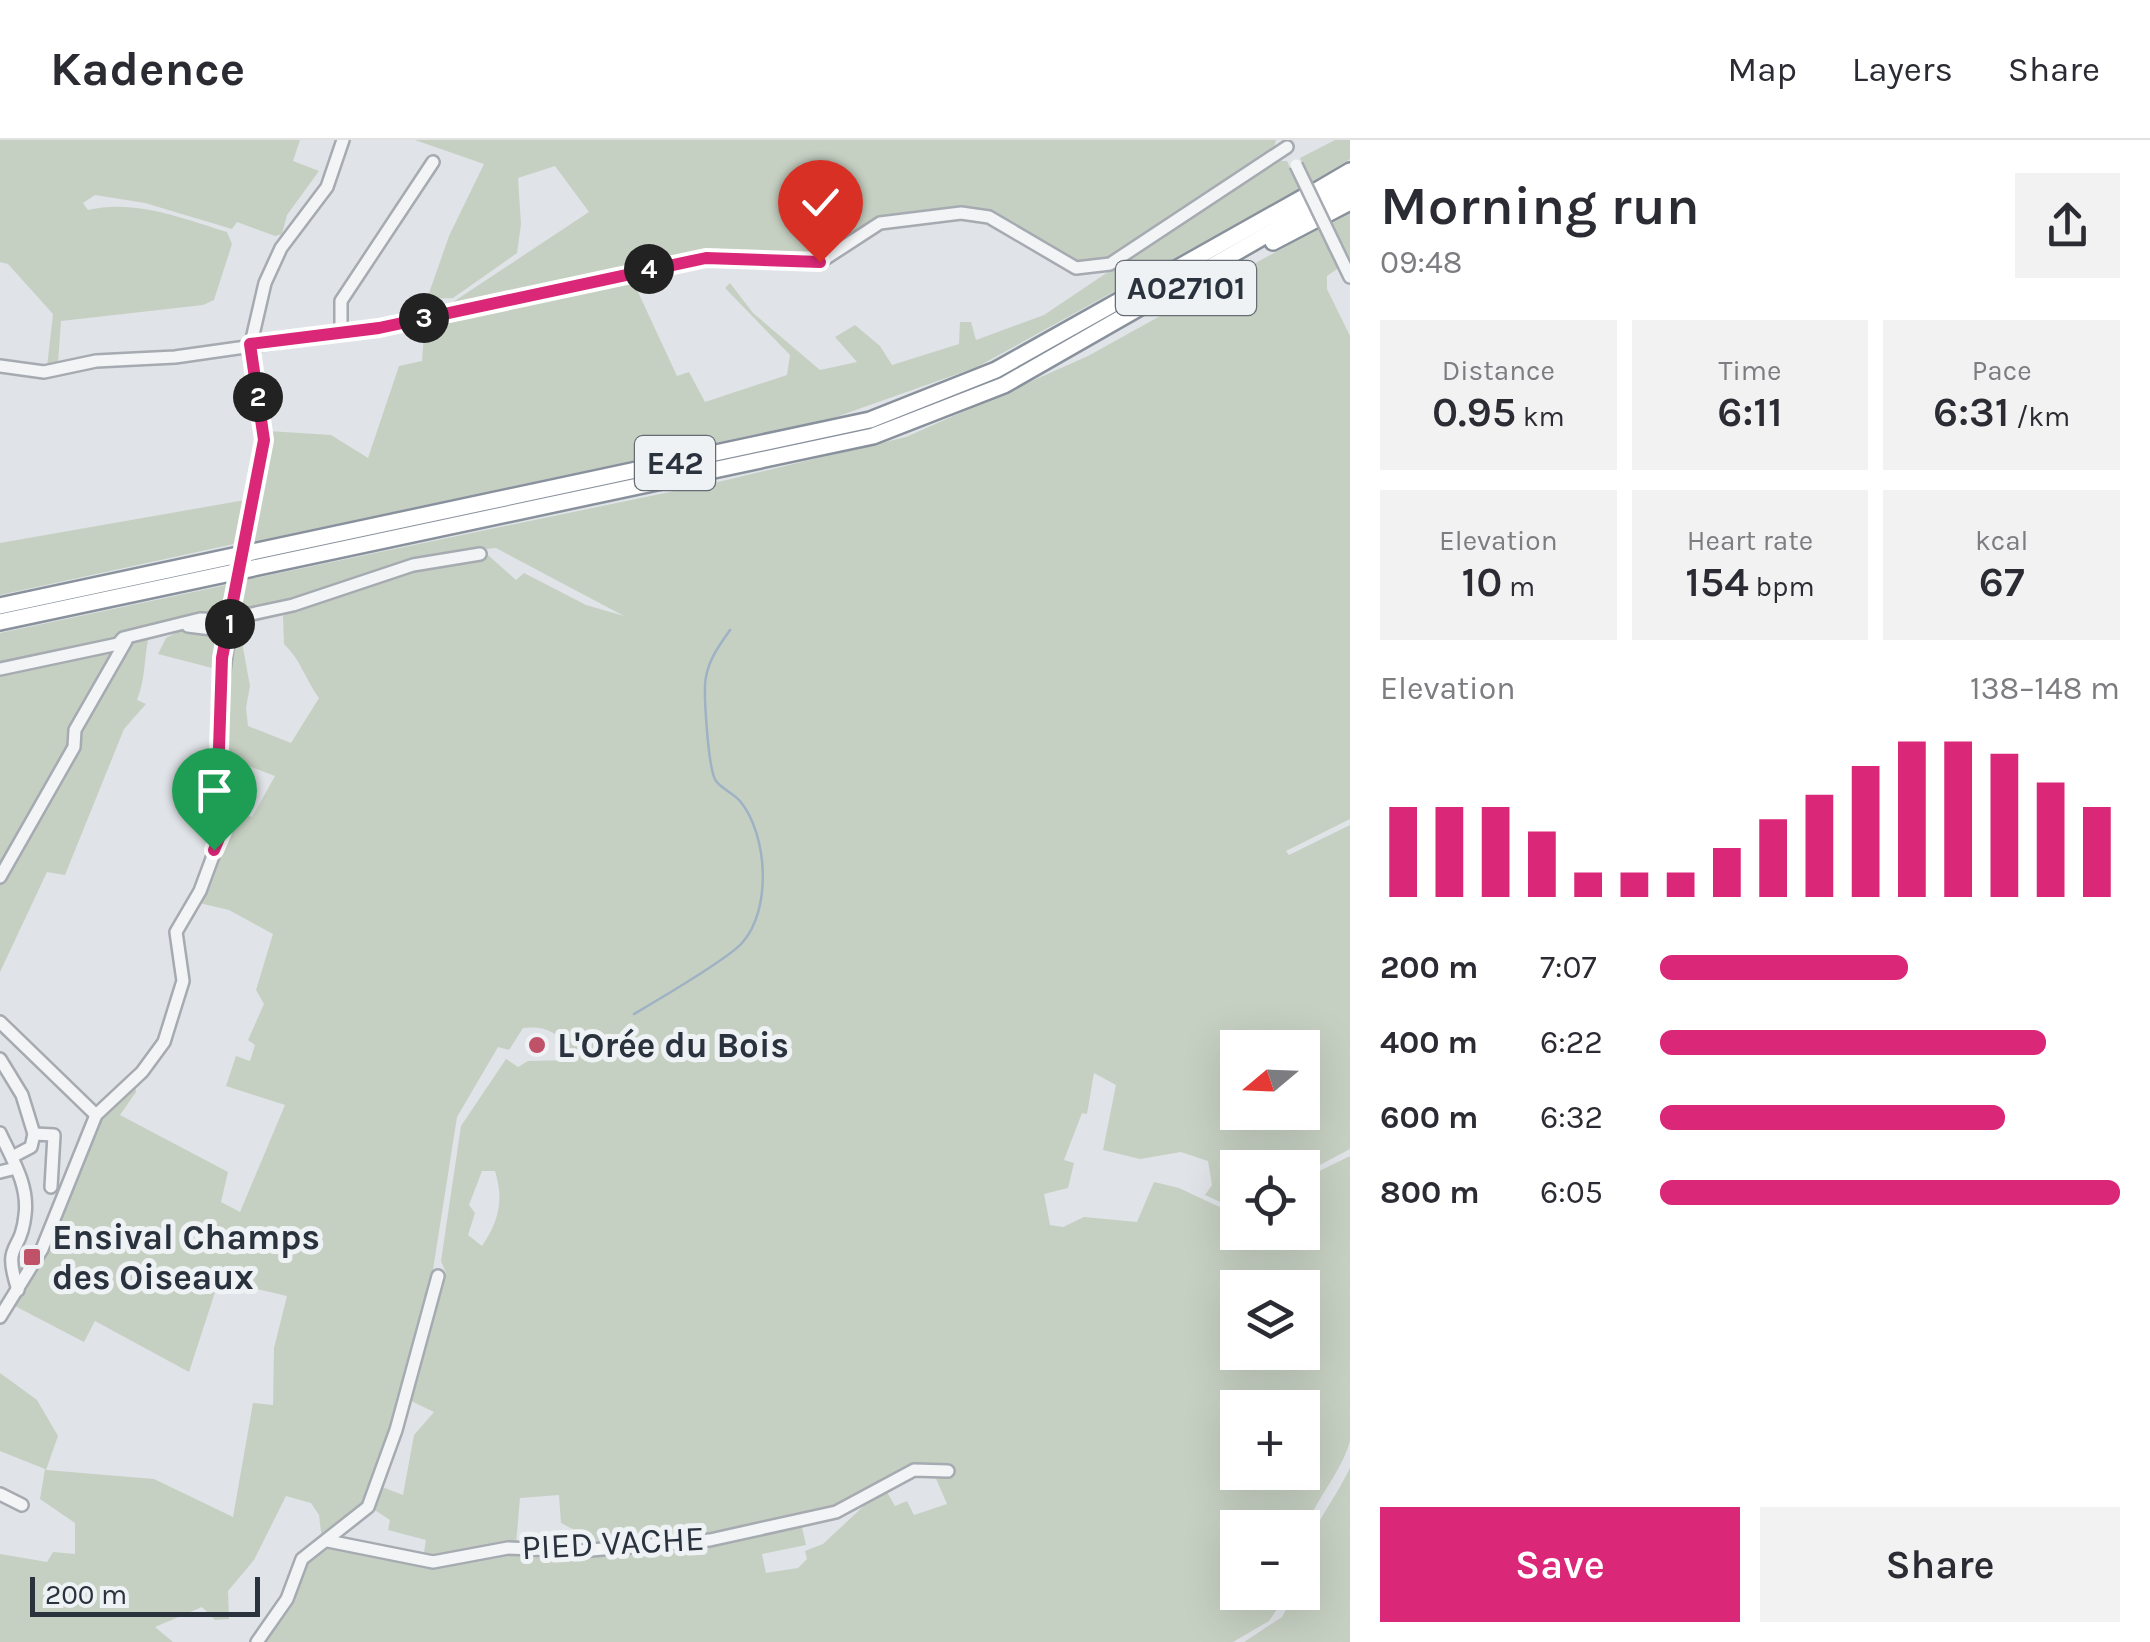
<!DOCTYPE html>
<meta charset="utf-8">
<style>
body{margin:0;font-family:Karla,sans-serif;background:#f2f2f3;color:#2b2b33;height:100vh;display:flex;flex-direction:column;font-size:38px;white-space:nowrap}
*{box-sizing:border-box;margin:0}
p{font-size:32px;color:#7c7c81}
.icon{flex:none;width:55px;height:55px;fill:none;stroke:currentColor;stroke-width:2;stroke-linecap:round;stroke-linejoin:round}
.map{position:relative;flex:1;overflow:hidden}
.sheet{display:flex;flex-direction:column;background:#fff;width:800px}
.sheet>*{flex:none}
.needle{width:65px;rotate:251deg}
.fabs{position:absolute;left:1220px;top:890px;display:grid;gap:20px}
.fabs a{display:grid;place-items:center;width:100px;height:100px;border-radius:0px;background:#fff;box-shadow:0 10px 40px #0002;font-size:50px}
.scale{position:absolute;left:30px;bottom:25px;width:230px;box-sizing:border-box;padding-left:10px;border:5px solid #2a323d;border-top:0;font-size:28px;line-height:35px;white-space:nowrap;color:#2a323d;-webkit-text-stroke:8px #eff2f5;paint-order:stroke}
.pin{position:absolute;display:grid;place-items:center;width:85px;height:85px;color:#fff;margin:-102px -42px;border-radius:50% 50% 50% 0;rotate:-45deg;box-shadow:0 0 10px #0007}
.pin .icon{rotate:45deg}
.km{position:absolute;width:50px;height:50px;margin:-25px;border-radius:50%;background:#222;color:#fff;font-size:28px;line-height:50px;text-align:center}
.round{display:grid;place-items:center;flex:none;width:105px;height:105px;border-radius:0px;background:#f2f2f3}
.overview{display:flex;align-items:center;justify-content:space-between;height:170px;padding:0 30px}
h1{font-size:55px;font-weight:600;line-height:75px}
.metrics{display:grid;grid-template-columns:repeat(3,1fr);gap:15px;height:170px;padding:10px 30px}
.metrics div{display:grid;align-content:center;border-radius:0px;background:#f2f2f3;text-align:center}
.metrics b{font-size:42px;font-weight:600}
.metrics small{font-size:28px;font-weight:400}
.metrics p{font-size:28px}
.chart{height:280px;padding:20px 30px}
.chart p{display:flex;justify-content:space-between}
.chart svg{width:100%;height:180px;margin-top:10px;stroke:#db2777;stroke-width:6}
.button{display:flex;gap:20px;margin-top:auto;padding:20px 30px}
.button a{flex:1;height:115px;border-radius:0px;background:#db2777;color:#fff;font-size:40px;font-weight:600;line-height:115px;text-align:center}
.button a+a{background:#f2f2f3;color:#2b2b33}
ul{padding:0 30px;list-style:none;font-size:32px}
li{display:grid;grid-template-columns:160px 120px 1fr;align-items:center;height:75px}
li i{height:25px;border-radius:12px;background:#db2777}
header{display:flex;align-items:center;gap:60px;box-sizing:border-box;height:140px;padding:0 50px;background:#fff;border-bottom:2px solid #e1e1e2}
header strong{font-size:48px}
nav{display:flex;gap:55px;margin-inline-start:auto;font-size:35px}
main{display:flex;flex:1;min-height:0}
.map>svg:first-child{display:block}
</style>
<header>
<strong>Kadence</strong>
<nav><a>Map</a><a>Layers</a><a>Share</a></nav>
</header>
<main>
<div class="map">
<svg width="1350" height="1502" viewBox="0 0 1350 1502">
<rect width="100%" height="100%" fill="#e0e3e7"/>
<g fill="#c6d0c2" fill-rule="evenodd">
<path d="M0,0h300l-7,21 26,10 -32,44 -5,19 -7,2 -38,-14 -5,7 -87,-26 -50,-8 -12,8 5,7c48,-11 93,8 139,22l5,12 -18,56 -11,5 -142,16 -3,42 -11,4 6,-53 -45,-50 -8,-2z"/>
<polygon points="415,0 1276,0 1274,8 1124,110 1100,122 1075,121 991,74 878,81 859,87 841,107 822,117 722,111 438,172 589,72 555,26 518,38 521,84 517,113 453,158 427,159 449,96 484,24"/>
<polygon points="1335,0 1350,0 1350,19 1312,43 1300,18"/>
<polygon points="1273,21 1287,21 1300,49 977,227 836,277 252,402 268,291 331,295 368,318 399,226 422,221 425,180 631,137 677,236 689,232 705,262 787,235 790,215 725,148 730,143 753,173 820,230 857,222 835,197 855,185 880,206 892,225 959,204 960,182 971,182 976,200 1044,175"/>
<polygon points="1350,71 1350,122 1330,81"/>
<path d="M1319,88l21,39 -13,9v13l23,47v483l-64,32 3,4 61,-30v324l-47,25 -1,-6h-64l-1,35 -8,3 -24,-11 7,-10 -4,-24 -27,-9 -41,7 -37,-9 13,-65 -22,-12 -7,41 -5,-1 -18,47 10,3 -6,25 -24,6 6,31 13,2 21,-10 53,5 17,-40 25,6 47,22 11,-3 1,25h64l1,-53 47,-23v285c-10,35 -38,61 -47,96l-1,-9h-64v64l50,1 -19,28 -36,21h-971l34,-47 11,-37 15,-13 130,18 53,-13 108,3 33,-8 63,-2 91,-24 6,26 -44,9 4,19 32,-5 9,-9 -2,-8 18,-7 61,-57 11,19 12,-5 7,14 33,-11 -16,-37 -37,11 -62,33 -55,8 -63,18h-50l-61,8 -42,-22 -2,-28 -39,3 -4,46 -61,14h-32l3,-18 -38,-10 2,-10 -20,-13 7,-22 26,10 11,-60 20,-23 -27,-13 28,-111 11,-15 -5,-12 20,-135 45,-67 12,8 10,-6 44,-1c-9,-25 -23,-35 -49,-32l-14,22 -11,-3 -41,70 -28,178 -45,156 -23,58 -39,31 -3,-25 -8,-12 -25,-7 -32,64 -26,31 1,28 -14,1 -13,-13 -47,20 18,15h-173v-88l47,8 6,-10 22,2v-31l-35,-24 5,-30 -45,-18v-78l37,27 21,36 -12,34 108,9 79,38 20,-114 20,2 1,-57 13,-52 -68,-16 -30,92 -94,-51 -11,21 -71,-37 17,-25 79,-184 25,-18 2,14 -16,23 108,57 -7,30 19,10 45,-107 -59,-19 10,-30 14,5 5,-16 -7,-5 16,-36 -8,-14 17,-56 -44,-24 -34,-8 17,-24 19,-69 21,8 23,-41 -55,-21 12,-131 7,2 11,60 -4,22 2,18 43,17 28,-45c-14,-19 -18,-38 -35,-54l-1,-28c42,-36 150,-51 205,-61l28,25 8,-7 62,32 38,11 -128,-68 -54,5 -153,48 -50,8 6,-29 473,-98 188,-45 182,-81zM1238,908h64v64h-64zM482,1031h13c9,29 4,50 -13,75l-14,-11 7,-22 -6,-8zM1238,1148h64v64h-64zM1238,1268h64v64h-64z"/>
<polygon points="245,360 234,404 0,455 0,403"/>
<path d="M231,444l-5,32 -75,13c-8,24 -4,47 -14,71l9,4 -22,25 -59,146 -18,-3 -47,100v-339z"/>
<polygon points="183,489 219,494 216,529 158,514 166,498"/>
<path d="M1350,1328v174h-106l38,-25 13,-24 7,-1c0,-60 24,-75 48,-124z"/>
</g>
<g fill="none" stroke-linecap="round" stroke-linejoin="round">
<path stroke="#9eb2c4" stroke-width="2.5" d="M634,874c22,-13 94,-55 108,-71 30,-33 26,-108 -2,-142 -7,-8 -18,-12 -24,-20 -8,-11 -13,-92 -10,-104 3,-18 14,-33 24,-47"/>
<g stroke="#a6aab1" stroke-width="16">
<g id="minor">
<polyline points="1335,106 1350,137"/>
<polyline points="341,193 341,161 433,22"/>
<polyline points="0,226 44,232 96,221 175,217 379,188 706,118 820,122 880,83 961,73 989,77 1076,128 1110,124 1287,7"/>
<polyline points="253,365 264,300 249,212 265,143 281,108 327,47 343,0"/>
<polyline points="188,486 228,491"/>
<polyline points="0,529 118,504 123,498 200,479 224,480 293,465 413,425 480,414"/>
<polyline points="0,737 74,607 75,590 126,501"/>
<polyline points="0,882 96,975"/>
<polyline points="0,919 22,955 34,994"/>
<path d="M0,993c12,26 29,52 25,82 -4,41 -23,25 -7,75"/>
<polyline points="12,1017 31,1007 34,994 54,995 51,1047"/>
<polyline points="0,1032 16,1028"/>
<polyline points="0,1177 42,1109 96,975 142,932 164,902 183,841 176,792 200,751 223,689 218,577 232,470"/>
<polyline points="0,1354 22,1365"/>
<polyline points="328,1401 433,1422 508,1408 579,1411 710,1400 836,1372 914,1330 948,1331"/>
<polyline points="257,1502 287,1459 302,1419 368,1367 396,1290 438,1136"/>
</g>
</g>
<g stroke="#89919c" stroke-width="20">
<g id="highway">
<polyline points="1316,51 1350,31"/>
<polyline points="1322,63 1350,47"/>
<polyline points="1327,74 1350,62"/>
<polyline points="1273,102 1315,80"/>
<polyline points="0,466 870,280 996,230 1304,57"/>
<polyline points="0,482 873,296 1004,245 1310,70"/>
</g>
</g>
<use href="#minor" stroke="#f2f4f6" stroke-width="11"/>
<use href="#highway" stroke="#fff" stroke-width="15"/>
<g stroke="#a6aab1" stroke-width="16" stroke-linecap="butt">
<g id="minor-bridge">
<polyline points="1296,25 1335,106"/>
<polyline points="232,470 253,365"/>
</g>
</g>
<use href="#minor-bridge" stroke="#f2f4f6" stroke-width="11"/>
</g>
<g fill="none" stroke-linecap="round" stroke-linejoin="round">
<g stroke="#fff" stroke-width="20">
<polyline id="route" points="214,710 223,689 218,639 222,518 264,300 250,204 379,188 706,118 820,122"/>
</g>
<use href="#route" stroke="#db2777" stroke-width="12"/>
</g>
<g fill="#bf5168" stroke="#eff2f5" stroke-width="4">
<circle cx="537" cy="905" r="10"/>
<rect x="22" y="1107" width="20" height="20" rx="5"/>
</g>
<g text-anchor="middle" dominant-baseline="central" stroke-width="10" stroke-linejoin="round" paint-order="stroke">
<g fill="#eff2f5" stroke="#656c74" stroke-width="2.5">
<rect x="1116" y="121" width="140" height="54" rx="8"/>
<rect x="635" y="296" width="80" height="54" rx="8"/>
</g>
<g font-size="32" font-weight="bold" fill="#2a323d">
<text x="1186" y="148">A027101</text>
<text x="675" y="323">E42</text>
</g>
<g font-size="35" font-weight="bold" fill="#2a323d" stroke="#eff2f5" text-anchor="start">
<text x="557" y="905">L'Orée du Bois</text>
<text x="52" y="1097">Ensival Champs<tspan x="52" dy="40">des Oiseaux</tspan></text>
</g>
<g font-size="35" fill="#2a323d" stroke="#eff2f5">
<text transform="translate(613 1403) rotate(-3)">PIED VACHE</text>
</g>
</g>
</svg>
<div class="fabs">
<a><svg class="needle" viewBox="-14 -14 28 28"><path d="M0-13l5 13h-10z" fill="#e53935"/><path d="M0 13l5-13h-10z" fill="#7c7c81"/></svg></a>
<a><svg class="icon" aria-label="locate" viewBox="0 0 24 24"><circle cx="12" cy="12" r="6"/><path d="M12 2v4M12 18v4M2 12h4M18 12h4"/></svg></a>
<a><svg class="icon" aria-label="layers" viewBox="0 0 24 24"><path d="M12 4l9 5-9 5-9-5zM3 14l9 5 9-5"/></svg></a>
<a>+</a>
<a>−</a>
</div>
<div class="scale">200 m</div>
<div class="pin" style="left:214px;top:710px;background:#1e9e55"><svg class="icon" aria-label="arrive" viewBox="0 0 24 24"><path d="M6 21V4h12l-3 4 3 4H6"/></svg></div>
<div class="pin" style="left:820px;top:122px;background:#d93025"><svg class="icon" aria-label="check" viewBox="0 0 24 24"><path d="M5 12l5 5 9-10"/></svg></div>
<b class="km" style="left:230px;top:484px">1</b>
<b class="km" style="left:258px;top:257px">2</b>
<b class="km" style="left:424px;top:178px">3</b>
<b class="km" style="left:649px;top:129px">4</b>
</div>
<section class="sheet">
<div class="overview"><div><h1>Morning run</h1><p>09:48</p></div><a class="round"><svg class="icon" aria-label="share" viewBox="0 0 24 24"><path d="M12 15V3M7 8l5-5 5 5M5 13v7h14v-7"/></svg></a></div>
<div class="metrics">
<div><p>Distance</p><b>0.95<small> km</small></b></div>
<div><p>Time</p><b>6:11</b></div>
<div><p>Pace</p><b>6:31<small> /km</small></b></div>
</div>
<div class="metrics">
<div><p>Elevation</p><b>10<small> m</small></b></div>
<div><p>Heart rate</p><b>154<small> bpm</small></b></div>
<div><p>kcal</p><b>67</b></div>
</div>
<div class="chart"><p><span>Elevation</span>138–148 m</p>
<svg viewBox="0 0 160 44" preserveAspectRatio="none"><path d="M5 44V22M15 44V22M25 44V22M35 44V28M45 44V38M55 44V38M65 44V38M75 44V32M85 44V25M95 44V19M105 44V12M115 44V6M125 44V6M135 44V9M145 44V16M155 44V22"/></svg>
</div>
<ul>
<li><b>200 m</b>7:07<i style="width:54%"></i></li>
<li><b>400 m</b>6:22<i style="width:84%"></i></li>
<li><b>600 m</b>6:32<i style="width:75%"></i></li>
<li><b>800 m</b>6:05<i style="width:100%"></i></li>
</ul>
<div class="button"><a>Save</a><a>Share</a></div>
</section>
</main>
